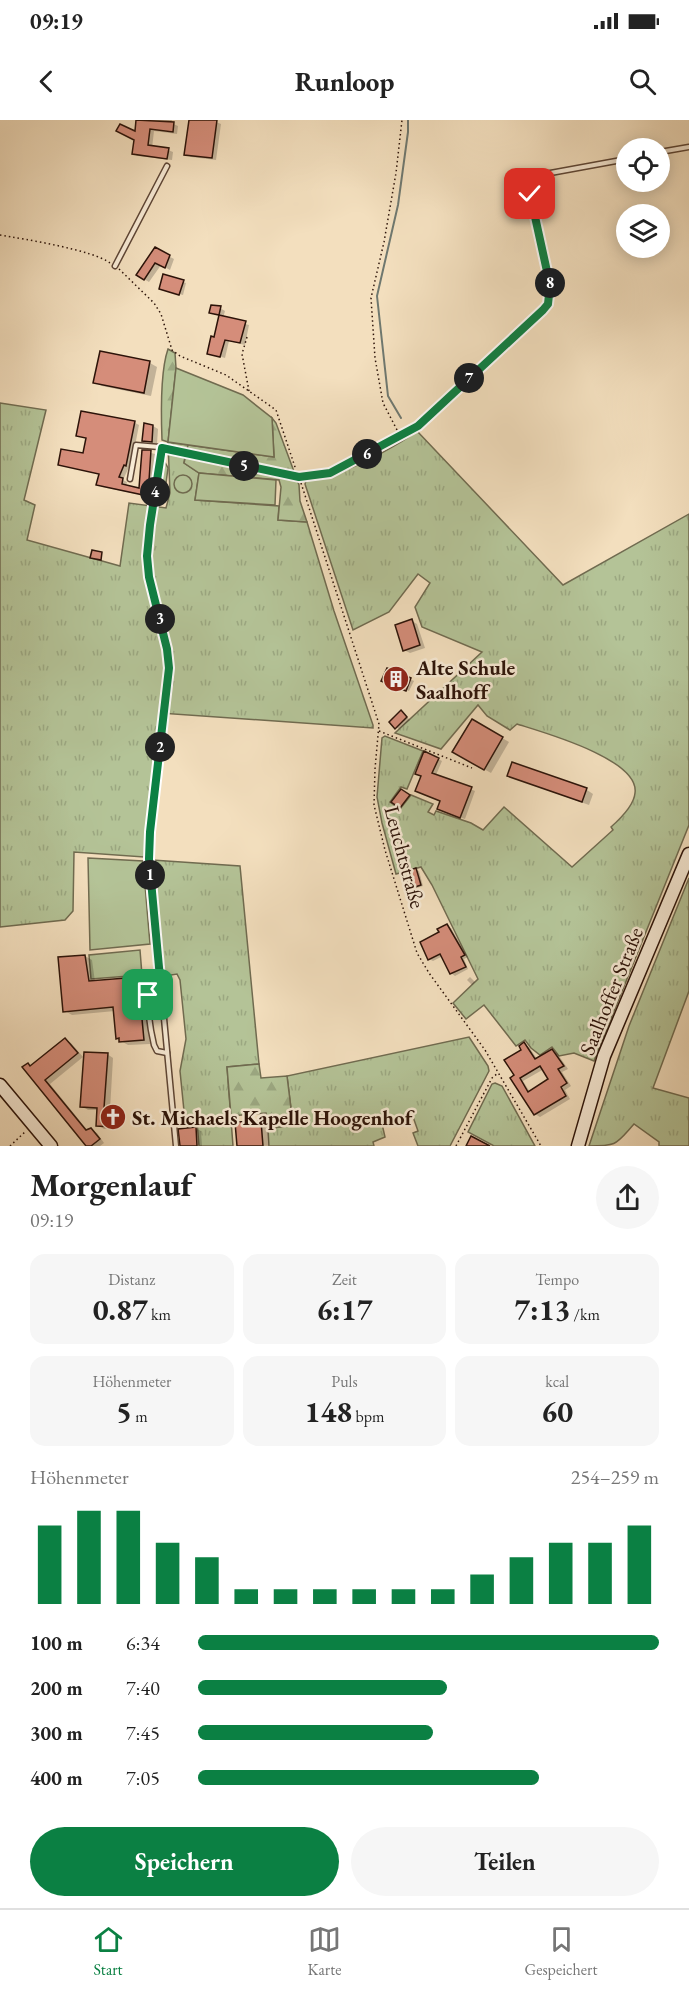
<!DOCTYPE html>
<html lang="de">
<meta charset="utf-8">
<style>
body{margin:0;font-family:"EB Garamond",serif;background:#f6f6f6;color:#222;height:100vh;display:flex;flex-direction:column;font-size:22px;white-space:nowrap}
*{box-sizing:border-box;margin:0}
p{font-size:20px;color:#767676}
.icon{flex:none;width:33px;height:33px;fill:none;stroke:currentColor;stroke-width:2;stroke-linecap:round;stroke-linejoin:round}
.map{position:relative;height:1026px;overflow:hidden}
.panel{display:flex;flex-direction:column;background:#fff;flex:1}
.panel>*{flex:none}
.fabs{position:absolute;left:616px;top:18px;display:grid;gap:12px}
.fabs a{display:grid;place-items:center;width:54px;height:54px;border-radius:50%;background:#fff;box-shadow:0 3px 15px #0003;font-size:30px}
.pin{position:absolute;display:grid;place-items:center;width:51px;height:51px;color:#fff;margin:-26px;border-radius:12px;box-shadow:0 3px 9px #0006}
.km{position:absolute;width:30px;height:30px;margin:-15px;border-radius:50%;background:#222;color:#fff;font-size:16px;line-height:30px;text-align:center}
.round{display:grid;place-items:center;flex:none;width:63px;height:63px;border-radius:32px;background:#f6f6f6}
.head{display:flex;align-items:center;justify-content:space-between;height:102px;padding:0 30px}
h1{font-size:33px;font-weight:700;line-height:45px}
.metrics{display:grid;grid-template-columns:repeat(3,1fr);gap:9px;height:102px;padding:6px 30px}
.metrics div{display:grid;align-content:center;border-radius:15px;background:#f6f6f6;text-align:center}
.metrics b{font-size:30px;font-weight:700}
.metrics small{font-size:16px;font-weight:400}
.metrics p{font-size:16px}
.chart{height:168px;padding:12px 30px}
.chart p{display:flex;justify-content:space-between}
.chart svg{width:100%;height:108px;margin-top:6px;stroke:#0b8043;stroke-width:6}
.action{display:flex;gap:12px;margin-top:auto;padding:12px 30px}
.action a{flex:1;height:69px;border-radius:36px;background:#0b8043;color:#fff;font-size:24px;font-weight:700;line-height:69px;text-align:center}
.action a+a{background:#f6f6f6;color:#222}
ul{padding:0 30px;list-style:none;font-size:20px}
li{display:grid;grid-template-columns:96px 72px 1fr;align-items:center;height:45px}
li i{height:15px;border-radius:8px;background:#0b8043}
.status{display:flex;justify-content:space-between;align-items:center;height:42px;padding:0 30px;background:#fff;direction:ltr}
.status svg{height:16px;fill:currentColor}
header{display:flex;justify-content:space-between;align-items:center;height:78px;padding:0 30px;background:#fff;font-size:27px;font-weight:700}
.tabs{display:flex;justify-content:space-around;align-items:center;height:84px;border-top:2px solid #e0e0e0;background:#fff;font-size:16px;color:#767676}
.tabs a{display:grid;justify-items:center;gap:3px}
.tabs .on{color:#0b8043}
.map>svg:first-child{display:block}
</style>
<div class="status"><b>09:19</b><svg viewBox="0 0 49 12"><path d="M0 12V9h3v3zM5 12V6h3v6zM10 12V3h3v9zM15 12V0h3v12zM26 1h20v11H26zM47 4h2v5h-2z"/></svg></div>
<header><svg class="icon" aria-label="back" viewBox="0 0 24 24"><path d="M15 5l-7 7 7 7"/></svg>Runloop<svg class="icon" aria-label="search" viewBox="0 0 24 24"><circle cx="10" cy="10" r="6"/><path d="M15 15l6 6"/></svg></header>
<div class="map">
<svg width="689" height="1026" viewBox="0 0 689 1026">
<defs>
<pattern id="grass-tufts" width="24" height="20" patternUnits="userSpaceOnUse" patternTransform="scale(1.5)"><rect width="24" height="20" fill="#b4c397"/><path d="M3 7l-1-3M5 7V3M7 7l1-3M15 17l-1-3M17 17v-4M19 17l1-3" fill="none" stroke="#9ba781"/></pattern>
<pattern id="forest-firs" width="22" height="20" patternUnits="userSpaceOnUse" patternTransform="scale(1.5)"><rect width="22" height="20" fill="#b4c397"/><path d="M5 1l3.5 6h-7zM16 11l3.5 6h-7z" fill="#9ba781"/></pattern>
</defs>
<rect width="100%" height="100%" fill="#f3dfbe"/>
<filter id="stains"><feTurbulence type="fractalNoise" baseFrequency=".00333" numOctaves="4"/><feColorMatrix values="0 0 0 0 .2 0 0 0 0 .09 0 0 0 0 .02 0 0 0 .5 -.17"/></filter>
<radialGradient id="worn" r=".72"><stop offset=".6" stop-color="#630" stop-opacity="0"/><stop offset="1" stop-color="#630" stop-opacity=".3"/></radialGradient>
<g fill="url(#grass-tufts)" stroke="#706b50" stroke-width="1.5">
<polygon points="0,283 46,290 24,380 35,385 27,420 120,446 129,383 166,388 170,373 168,322 188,325 184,343 199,353 195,380 279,386 278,400 307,402 334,491 373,605 373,608 160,593 144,737 74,732 73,791 65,800 0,807"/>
<path d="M417,311l146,154 126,-71v311l-95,236 -20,-8 -15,3 -7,-9 -12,8 -9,-7 -6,-8 -9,6 -32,-41 -18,14 -13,-16 25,-24 -46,-94 -11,-18 -25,7 -14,-51 -5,-26 5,-59 3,-2 38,15 -16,38 -6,-2 -11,15 10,7 11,-14 22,9 -5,8 6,3 2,-4 35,12 12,7 21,-23 68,60 41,-37 -2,-3c9,-8 23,-21 24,-34 5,-34 -93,-61 -118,-69l-7,6 -23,-14 -9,-11 -37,44 -46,-16 87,-81 -60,-25 -7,-20 15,-24 -12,-9 -29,38 -36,18 -48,-146 1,-3c10,-7 24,-6 36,-10 19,-6 60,-28 75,-40z"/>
<polygon points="152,740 240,746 259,944 227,947 233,1026 199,1026 197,1001 185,1001 180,951 186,919 180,860 177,854 165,856"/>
<path d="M689,758v113l-36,97 36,10v48h-30v-4l-25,-18c-18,20 -16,22 -45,22l40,-120z"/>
<polygon points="469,917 488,946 489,951 450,1026 418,1026 413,1013 418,1011 412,994 382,1004 385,1017 373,1022 374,1026 269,1026 268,1009 293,1004 287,956"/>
<polygon points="495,963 502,966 535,1026 494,1026 468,1012 492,964"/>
</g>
<g fill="url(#forest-firs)" stroke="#706b50" stroke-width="1.5">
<path d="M168,229l7,4 1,15 -8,74 -6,-2c-1,-26 -2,-68 6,-91z"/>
<polygon points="272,298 276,303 299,365 300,381 307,402 278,400 281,367 279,360 199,353 184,343 188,325 274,337"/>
<polygon points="161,335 168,348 166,363 156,363 154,359 156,337"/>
<polygon points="259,944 261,958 287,956 293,1005 268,1009 266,993 231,996 227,947"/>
</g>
<g fill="#b4c397" stroke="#706b50" stroke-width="1.5">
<polygon points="176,248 243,275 272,298 274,337 168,322"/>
<polygon points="199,353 276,360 275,385 195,380"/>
<circle cx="183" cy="364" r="9"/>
<polygon points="88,738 143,741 150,824 90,830"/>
<polygon points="140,830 142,855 91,859 89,835"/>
</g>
<g fill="#0003" fill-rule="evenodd">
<polygon points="138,0 172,0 171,3 178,6 177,14 154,11 152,28 168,30 173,32 172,40 138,36 133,34"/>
<polygon points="190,0 216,2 221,4 216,40 191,37 186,34"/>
<polygon points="155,129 174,139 170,150 161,145 149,162 144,159"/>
<polygon points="183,162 186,163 183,175 164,170"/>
<polygon points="220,188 225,191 223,198 249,205 245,225 229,221 225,238 209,233 215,219 220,196 211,192"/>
<polygon points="150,243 157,247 151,276 102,266 95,262"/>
<polygon points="82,292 135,303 139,305 131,347 129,347 123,360 127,362 126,366 140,370 143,331 155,334 152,377 102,367 98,364 100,354 60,345 84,335 87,318 78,315"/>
<polygon points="153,306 158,309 157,324 144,321"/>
<polygon points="412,501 417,504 425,528 410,533 404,530"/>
<polygon points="388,549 414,561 409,571 386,562"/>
<polygon points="404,594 410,600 399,609 396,607"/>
<polygon points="473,601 509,622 491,653 454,632"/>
<polygon points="438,639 442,641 436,655 475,671 465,699 442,691 441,681 421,673"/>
<polygon points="513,644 587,670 593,674 589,685 516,659 509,655"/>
<polygon points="416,750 419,751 423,766 413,769 411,768"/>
<polygon points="447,806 451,808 468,837 464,839 468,849 455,856 451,853 443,836 433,841 429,839 441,813"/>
<polygon points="85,836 92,840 95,862 137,859 144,863 150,924 128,925 121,921 117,918 115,891 72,895 65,891"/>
<polygon points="470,857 475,862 472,865 467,860"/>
<polygon points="65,919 71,923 83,937 50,964 88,1011 91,1010 97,1013 104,1023 100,1026 87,1026 28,944 31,946"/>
<path d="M524,924l5,3 8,12 15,-9 5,3 11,16 -6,3 9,14 -6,4 5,9 -30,18 -5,-3 -19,-38zM544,949l6,11 -20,12 -7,-11z"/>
<polygon points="107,934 113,938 110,990 119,993 119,1009 104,1009 98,1005 98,990 88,990 82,986"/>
<polygon points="261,1002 268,1006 269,1026 239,1026"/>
<polygon points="195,1008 201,1011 202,1026 181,1026"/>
</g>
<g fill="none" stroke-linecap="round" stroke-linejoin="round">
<polyline stroke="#6f786f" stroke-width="2" points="401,298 388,276 377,176 398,85 408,12 408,0"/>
</g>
<g fill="#d58d7a" stroke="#2c1309" stroke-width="1.5" fill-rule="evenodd">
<polygon points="136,0 174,2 173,12 150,9 148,25 169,28 167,39 132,34 134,20 116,11 120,4 135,11"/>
<polygon points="189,0 217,0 212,38 184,35"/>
<polygon points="155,127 170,135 165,148 155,143 144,160 136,155"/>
<polygon points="163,154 184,160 179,175 159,169"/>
<polygon points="211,185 221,186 219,195 209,193"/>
<polygon points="219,195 246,201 240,223 225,220 220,237 207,234 211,216 214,217"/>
<polygon points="100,231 150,241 144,273 93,263"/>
<polygon points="81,291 135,301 126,346 124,345 119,357 123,358 122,364 139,368 142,330 151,330 148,376 96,365 99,354 58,345 61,329 83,333 86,318 76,316"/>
<polygon points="144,303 153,305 152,322 142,321"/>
<polygon points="92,430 102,432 101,440 90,438"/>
<polygon points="412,499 420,525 403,531 395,505"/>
<polygon points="387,548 411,558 406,571 381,561"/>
<polygon points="401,590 407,597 395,609 389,602"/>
<polygon points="472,599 503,617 484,650 452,632"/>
<polygon points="424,631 439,638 432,653 472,667 460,698 437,689 440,681 415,671 421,656 415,654"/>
<polygon points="512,642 587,668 582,682 507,656"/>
<polygon points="401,669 410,675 400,688 391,682"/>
<polygon points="416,748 421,765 409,769 406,756 409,755 407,751"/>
<polygon points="447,804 465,835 461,837 466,847 450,854 440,834 428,840 420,822 439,812 437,809"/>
<polygon points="85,835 89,861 138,857 144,920 119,922 119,918 116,919 113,887 63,892 58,837"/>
<polygon points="65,918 78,933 45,960 86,1010 91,1008 100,1019 91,1026 86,1026 22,947 28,943 30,946"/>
<path d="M524,922l11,17 17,-10 12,17 -6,3 9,14 -6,4 5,9 -32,19 -24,-37 4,-3 -10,-15 17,-10 -2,-4zM540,946l8,13 -20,13 -8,-14z"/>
<polygon points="84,932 108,933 104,988 114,988 113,1007 96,1006 97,988 80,987"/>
<polygon points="261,1001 263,1026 237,1026 235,1002"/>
<polygon points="196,1007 197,1026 180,1026 178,1009"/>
<polygon points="471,1016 490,1026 466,1026"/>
</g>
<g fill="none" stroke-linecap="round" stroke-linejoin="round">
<g stroke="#5e4636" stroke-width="7">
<g id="lane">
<polyline points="660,32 689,27"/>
<polyline points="115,146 167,46"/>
<polyline points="162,328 150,405 147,436 149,457 167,529 169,548 150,713 149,739 176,1026"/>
<path d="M130,359l6,-34 23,2 140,30 31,-4 88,-47 130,-122 2,-19 -20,-91c0,-10 6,-16 15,-20l82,-15"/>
<path d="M160,858l-8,1c-8,15 -2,49 2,66l3,6 10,2"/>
</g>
</g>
<g stroke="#2c1309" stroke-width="15">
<g id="secondary">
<polyline points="0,965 51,1026"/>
<polyline points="578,1026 604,936 689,734"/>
</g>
</g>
<g stroke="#2c1309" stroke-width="1.5" stroke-dasharray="1.5 3" stroke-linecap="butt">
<path d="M0,115c24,4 93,15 110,28"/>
<polyline points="119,149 154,183 161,194 172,230 180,236 226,255 276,290 296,350"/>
<polyline points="247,217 242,234 249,271"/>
<polyline points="397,310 383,283 375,238 371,178 384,122 396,53 402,0"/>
<polyline points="301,363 379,604 375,649 374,685 385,730 417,833 429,853 485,930 541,1026"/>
<polyline points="379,611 472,648"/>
<polyline points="10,1026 26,1011"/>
<polyline points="456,1026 492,958 498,953"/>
</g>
<use href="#lane" stroke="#f7ead5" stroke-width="4"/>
<use href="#secondary" stroke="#f7ead5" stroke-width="12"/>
</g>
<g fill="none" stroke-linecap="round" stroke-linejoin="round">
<g stroke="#fff" stroke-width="12">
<polyline id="route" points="148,875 148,866 152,859 160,858 149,739 150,712 169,548 167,529 149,457 147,436 150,405 162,328 299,357 330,353 418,306 543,190 548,184 550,165 530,74"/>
</g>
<use href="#route" stroke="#0b8043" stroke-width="8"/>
</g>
<defs>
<g id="building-disc" transform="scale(1.35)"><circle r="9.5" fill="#8f2418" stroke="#f7ead5"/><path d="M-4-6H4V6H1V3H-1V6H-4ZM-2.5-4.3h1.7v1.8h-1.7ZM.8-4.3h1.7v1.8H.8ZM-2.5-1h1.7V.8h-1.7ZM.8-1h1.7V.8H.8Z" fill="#fff"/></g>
<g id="church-disc" transform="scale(1.35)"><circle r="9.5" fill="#8f2418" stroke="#f7ead5"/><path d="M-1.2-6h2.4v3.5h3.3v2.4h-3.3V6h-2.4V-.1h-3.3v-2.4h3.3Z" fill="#fff"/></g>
</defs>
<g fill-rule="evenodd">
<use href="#building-disc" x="396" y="559"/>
<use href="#church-disc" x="113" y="997"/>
</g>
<g text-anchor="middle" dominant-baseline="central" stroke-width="5" stroke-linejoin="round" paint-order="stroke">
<g font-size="21" font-weight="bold" fill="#2c1309" stroke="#f7ead5" text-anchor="start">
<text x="416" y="547">Alte Schule<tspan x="416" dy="24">Saalhoff</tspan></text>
<text x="132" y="997">St. Michaels Kapelle Hoogenhof</text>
</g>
<g font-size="21" fill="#2c1309" stroke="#f7ead5">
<text transform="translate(405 737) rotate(75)">Leuchtstraße</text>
<text transform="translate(611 871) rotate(-68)">Saalhoffer Straße</text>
</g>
</g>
<rect width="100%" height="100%" filter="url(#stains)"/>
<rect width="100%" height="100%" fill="url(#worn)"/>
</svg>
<div class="fabs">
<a><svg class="icon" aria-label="locate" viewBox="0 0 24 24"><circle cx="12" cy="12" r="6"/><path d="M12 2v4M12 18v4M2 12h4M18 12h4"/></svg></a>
<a><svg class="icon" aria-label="layers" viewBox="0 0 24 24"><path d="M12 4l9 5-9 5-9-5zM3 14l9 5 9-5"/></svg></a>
</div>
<div class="pin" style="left:148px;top:875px;background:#1e9e55"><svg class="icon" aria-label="arrive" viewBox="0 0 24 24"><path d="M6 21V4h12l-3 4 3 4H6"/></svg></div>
<div class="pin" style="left:530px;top:74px;background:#d93025"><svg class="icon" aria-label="check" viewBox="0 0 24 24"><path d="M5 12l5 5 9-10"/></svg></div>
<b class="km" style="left:150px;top:755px">1</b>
<b class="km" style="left:160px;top:627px">2</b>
<b class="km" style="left:160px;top:499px">3</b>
<b class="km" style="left:155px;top:372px">4</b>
<b class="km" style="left:244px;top:346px">5</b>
<b class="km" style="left:367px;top:334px">6</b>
<b class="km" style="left:469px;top:258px">7</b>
<b class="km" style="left:550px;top:163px">8</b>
</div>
<section class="panel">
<div class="head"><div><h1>Morgenlauf</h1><p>09:19</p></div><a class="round"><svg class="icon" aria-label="share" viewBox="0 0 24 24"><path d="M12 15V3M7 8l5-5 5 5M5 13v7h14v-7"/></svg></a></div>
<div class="metrics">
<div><p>Distanz</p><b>0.87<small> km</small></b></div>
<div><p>Zeit</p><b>6:17</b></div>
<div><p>Tempo</p><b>7:13<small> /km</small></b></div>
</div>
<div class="metrics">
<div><p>Höhenmeter</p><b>5<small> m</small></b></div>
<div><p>Puls</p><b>148<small> bpm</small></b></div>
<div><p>kcal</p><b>60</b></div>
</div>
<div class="chart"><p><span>Höhenmeter</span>254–259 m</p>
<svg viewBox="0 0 160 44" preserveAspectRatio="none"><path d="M5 44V12M15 44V6M25 44V6M35 44V19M45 44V25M55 44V38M65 44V38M75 44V38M85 44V38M95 44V38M105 44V38M115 44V32M125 44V25M135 44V19M145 44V19M155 44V12"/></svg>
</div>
<ul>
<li><b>100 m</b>6:34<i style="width:100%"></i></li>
<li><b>200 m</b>7:40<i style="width:54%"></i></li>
<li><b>300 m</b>7:45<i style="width:51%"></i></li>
<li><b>400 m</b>7:05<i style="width:74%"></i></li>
</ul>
<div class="action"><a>Speichern</a><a>Teilen</a></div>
</section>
<nav class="tabs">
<a class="on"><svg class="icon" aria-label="home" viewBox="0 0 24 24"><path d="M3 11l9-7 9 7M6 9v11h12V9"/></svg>Start</a>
<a><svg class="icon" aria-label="map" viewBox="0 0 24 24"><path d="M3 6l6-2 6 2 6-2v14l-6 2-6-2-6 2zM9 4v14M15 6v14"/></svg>Karte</a>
<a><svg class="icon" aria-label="saved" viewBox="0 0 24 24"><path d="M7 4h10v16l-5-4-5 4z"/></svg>Gespeichert</a>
</nav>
